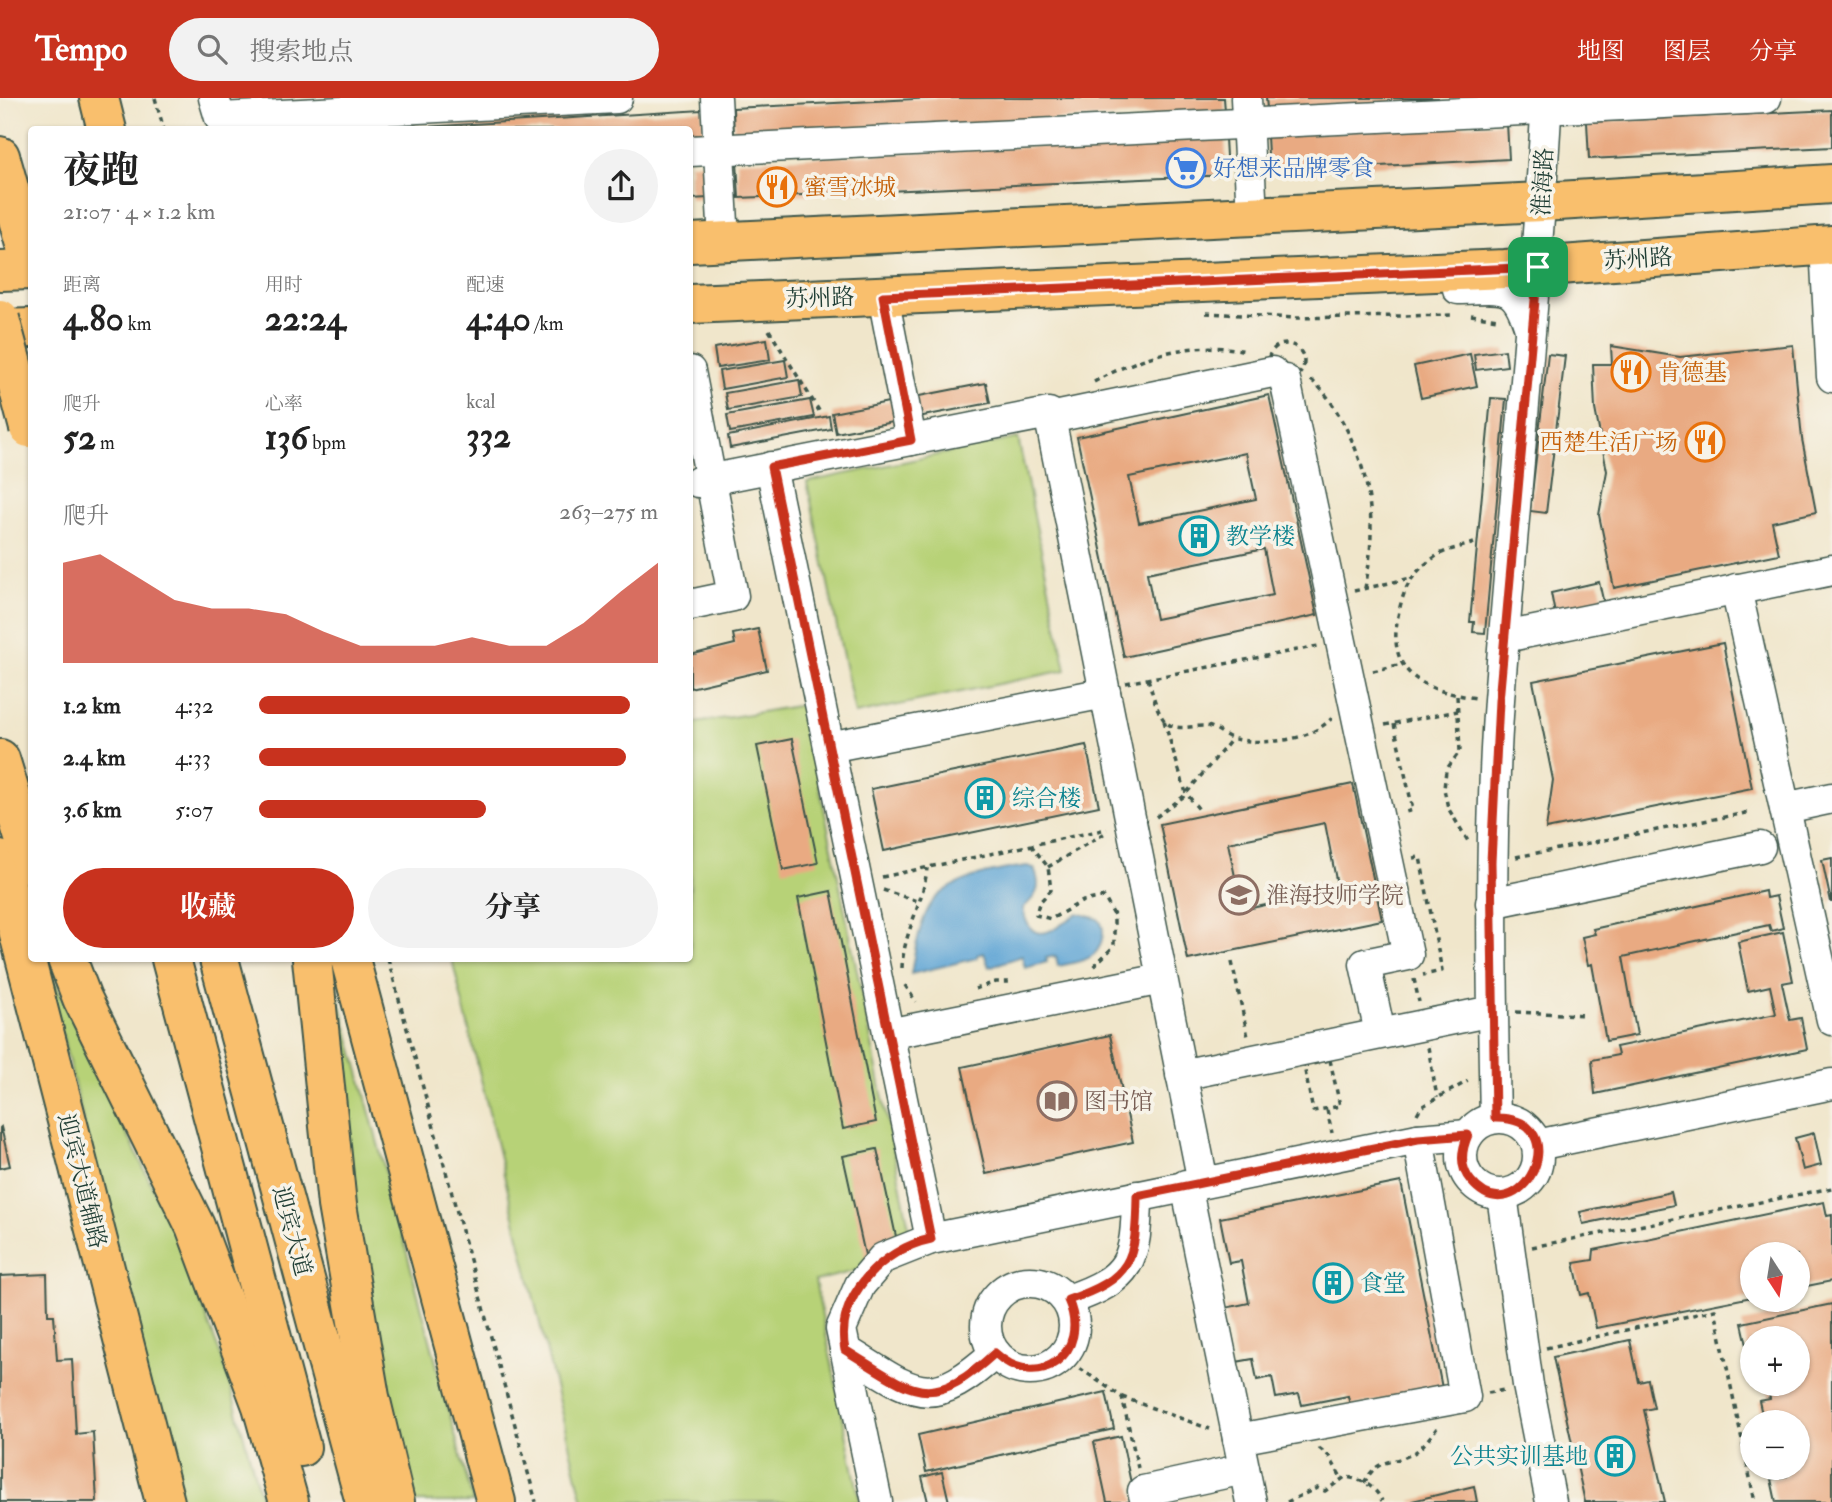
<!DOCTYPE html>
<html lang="zh">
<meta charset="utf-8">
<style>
body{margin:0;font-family:"IM FELL Double Pica","Noto Serif SC",serif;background:#f2f2f2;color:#222;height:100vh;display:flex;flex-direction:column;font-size:26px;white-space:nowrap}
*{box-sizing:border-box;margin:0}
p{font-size:23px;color:#767676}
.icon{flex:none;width:38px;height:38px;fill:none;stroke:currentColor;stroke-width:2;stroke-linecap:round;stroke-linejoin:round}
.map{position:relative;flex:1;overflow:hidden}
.details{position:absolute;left:28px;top:28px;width:665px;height:836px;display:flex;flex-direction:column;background:#fff;border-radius:7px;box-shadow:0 2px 5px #0004}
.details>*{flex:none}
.needle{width:46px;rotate:168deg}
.buttons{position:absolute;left:1740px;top:1144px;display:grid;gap:14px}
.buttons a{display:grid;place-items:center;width:70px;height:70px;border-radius:50%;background:#fff;box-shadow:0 2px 5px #0004;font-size:35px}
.pin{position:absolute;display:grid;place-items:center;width:60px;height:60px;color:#fff;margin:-30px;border-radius:14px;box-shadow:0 4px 10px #0006}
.round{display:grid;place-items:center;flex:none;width:74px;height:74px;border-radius:37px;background:#f2f2f2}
.headline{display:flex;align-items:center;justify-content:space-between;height:119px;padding:0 35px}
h1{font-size:38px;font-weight:700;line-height:52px}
.figures{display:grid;grid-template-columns:repeat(3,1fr);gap:10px;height:119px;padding:7px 35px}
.figures div{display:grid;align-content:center}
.figures b{font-size:35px;font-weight:700}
.figures small{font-size:19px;font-weight:400}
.figures p{font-size:19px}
.chart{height:196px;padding:14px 35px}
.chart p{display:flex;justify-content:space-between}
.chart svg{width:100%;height:126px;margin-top:7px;fill:#c8321e;opacity:.7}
.cta{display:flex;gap:14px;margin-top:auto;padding:14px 35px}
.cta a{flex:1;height:80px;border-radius:42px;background:#c8321e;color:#fff;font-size:28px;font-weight:700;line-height:80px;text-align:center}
.cta a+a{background:#f2f2f2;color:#222}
ul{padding:0 35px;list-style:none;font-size:23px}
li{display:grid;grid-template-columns:112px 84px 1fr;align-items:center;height:52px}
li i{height:18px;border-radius:9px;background:#c8321e}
header{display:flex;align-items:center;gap:42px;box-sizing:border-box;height:98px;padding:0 35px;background:#c8321e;color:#fff}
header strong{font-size:33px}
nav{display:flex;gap:38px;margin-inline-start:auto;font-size:24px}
.search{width:490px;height:63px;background:#f2f2f2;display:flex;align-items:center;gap:18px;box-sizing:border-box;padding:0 24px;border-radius:38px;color:#767676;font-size:26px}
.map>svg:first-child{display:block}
</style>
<header>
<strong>Tempo</strong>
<div class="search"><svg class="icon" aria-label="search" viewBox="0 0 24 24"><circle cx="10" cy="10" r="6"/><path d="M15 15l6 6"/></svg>搜索地点</div>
<nav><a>地图</a><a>图层</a><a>分享</a></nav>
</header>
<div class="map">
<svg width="1832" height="1404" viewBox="0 0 1832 1404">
<rect width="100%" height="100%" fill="#f7f3e8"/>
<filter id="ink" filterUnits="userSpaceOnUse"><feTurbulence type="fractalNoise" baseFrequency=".0143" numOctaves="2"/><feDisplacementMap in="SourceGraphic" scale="14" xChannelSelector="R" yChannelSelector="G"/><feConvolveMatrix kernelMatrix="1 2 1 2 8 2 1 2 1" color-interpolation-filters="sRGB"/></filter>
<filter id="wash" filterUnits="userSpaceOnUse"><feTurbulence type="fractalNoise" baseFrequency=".00686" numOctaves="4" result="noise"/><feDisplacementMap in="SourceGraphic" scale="28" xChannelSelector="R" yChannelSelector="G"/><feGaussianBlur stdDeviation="1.57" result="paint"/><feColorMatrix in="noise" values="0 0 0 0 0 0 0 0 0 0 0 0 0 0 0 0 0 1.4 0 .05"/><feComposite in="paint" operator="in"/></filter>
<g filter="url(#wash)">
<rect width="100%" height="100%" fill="#f0e6cb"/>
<g fill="#b7d277" stroke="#6b8856" stroke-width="2">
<polygon points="1018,340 1066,572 855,616 807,384"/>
<polygon points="803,607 910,1134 858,1172 815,1183 860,1404 583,1404 452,861 690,861 690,626"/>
<polygon points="44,861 174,1134 224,1266 262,1404 175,1404"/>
<polygon points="329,861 473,1404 400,1404 351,1154"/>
</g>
<path fill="#5ea5d5" stroke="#3e7184" stroke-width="2" d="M1027,768l7,2c8,19 4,27 -11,40 7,44 35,19 55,5l20,6c5,5 6,12 4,20 -4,22 -24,23 -44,27l-2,-10 -10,2 1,4 -22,6 -3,-12 -33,11 -5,-14 -7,2v3l-66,16c3,-20 10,-63 25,-76 22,-21 62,-28 91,-32z"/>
<g id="blocks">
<g fill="#e9aa82" fill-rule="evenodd">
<polygon points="935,0 1224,0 1225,13 734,38 733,10"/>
<polygon points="1266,0 1438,0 1438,2 1267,10"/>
<polygon points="702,12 704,37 690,38 690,32 376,32"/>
<polygon points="1832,12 1832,49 1589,61 1587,24"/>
<polygon points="1507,25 1509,61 1269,74 1267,38"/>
<polygon points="1225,40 1227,77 739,100 737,63"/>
<polygon points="708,65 709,100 690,101 690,66"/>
<polygon points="767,241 770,262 717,270 714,250"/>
<polygon points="1793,247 1802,341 1816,414 1772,424 1779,456 1614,490 1599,417 1607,373 1595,311 1593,266 1612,266 1611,248 1680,259"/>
<polygon points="1505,252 1507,268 1476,272 1474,256"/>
<polygon points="1470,256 1477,288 1421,300 1414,268"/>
<polygon points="1548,256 1565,258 1546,415 1530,413"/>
<polygon points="785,262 788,279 722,291 719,273"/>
<polygon points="799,282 802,299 728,312 725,295"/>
<polygon points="986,285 990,305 836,335 832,315"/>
<path d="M1269,297l48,220 -193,42 -47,-220zM1246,355l10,46 -117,24 -10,-46zM1264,451l9,46 -117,24 -9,-46z"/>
<polygon points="1491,300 1506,301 1485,535 1473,534 1474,524 1470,524"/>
<polygon points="810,302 814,319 730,334 727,317"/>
<polygon points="829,318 831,331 730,350 728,338"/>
<polygon points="1599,484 1604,506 1555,516 1551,495"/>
<polygon points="758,531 767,572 690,590 690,557 735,546 733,536"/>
<polygon points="1723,545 1752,690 1546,731 1553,682 1533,583"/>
<polygon points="792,641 818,765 783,772 757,648"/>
<polygon points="1086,647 1099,708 884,753 871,691"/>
<path d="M1353,686l29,136 -194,40 -28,-136zM1325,725l13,67 -96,20 -14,-67z"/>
<polygon points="1832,760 1832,804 1831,804 1822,762"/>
<polygon points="831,793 876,1024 843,1031 798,800"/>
<polygon points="1765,793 1766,800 1776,798 1783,830 1771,833 1769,827 1623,859 1637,937 1606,943 1592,866 1588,867 1582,839 1595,836 1593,831"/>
<polygon points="1783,834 1793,883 1782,885 1790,922 1801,920 1807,951 1595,996 1592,962 1618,957 1616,949 1776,916 1770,888 1748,893 1738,844"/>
<polygon points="1110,937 1133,1044 986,1076 962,969"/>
<polygon points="1,1029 10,1068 0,1070 0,1030"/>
<polygon points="1814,1035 1821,1067 1803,1072 1795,1040"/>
<polygon points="877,1051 897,1143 867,1166 843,1058"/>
<polygon points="1401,1084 1442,1290 1350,1308 1348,1298 1302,1307 1299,1296 1276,1300 1272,1279 1257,1282 1253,1261 1236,1264 1225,1210 1249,1205 1241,1163 1229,1165 1220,1120"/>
<polygon points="1671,1094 1674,1107 1583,1126 1580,1114"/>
<polygon points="1824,1104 1827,1118 1832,1117 1832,1183 1797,1190 1797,1157 1752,1157 1752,1199 1596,1230 1589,1195 1581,1197 1574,1165 1593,1162 1594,1152"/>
<polygon points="47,1176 48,1217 54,1217 57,1262 72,1261 76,1336 93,1334 97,1404 0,1404 0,1178"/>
<polygon points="1832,1206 1832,1404 1776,1404 1771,1381 1787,1378 1785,1370 1797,1370 1797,1325 1764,1325 1759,1303 1770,1301 1767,1286 1797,1286 1797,1241 1752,1241 1751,1265 1742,1225"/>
<polygon points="1630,1242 1639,1284 1648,1282 1654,1310 1644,1312 1665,1404 1585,1404 1553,1259"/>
<polygon points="1106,1294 1114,1331 926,1374 918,1337"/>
<polygon points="1121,1338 1135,1404 1107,1404 1094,1344"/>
<polygon points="942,1374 949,1404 928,1404 922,1379"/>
<polygon points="1474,1388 1477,1404 1412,1404 1412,1403"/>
</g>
</g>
</g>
<g filter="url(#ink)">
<use href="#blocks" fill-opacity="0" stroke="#3e564b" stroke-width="2"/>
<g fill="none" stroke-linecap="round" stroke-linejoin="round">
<g stroke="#3e564b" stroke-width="33">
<g id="minor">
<polyline points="214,0 220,20 617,0"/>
<polyline points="716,0 724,143"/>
<polyline points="1246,0 1252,118"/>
<polyline points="690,53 1766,0"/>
<polyline points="1825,147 1832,279"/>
<path d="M1458,191c47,-1 57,-8 72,40"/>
<polyline points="883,198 911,342"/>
<polyline points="690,273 733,498 690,507"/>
<polyline points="1285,282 1408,857 1365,866 1380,935"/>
<polyline points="1050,320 1272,274"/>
<polyline points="771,369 931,1141"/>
<polyline points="698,384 1049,315 1203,1084"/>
<polyline points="1736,491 1832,922"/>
<polyline points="1505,539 1832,472"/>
<polyline points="829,649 1105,595"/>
<polyline points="1785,710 1832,700"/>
<polyline points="1491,805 1760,749"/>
<polyline points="888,936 1162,881"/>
<polyline points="1181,977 1492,913"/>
<circle cx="1500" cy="1058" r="38"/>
<path d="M1495,1020c-3,-139 -6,-279 4,-418 15,-201 37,-401 48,-602"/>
<polyline points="1537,1047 1832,986"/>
<polyline points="1186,1087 1251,1404"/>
<polyline points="1502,1097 1528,1287 1551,1404"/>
<circle cx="1030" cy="1228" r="44"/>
<path d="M1068,1202c64,-22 68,-39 69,-104"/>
<path d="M845,1252c69,42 83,64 150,3"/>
<polyline points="1238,1341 1465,1299 1418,1041"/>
<polyline points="877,1404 841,1231 860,1187 883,1160 931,1141 1418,1041 1468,1037"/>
<polyline points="1146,1404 1143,1393 1244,1371"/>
</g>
</g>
<g stroke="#3e564b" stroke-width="42">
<g id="major">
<polyline points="99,0 107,32"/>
<polyline points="690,145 1542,104 1832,86"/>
<polyline points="0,173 32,172"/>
<polyline points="690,206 1505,171 1832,147"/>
<polyline points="0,231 32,230"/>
<polyline points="0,762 165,1404"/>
<polyline points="350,861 496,1404"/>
</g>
</g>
<g stroke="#3e564b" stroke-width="42">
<g id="highway">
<polyline points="0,58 32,171"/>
<polyline points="0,661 32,766"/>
<polyline points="67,861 82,900 195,1128 262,1308 289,1404"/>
<polyline points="171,861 301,1349"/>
<polyline points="219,861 365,1404"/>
<polyline points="312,861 337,1107 370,1299 395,1404"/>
</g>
</g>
<g stroke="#3e564b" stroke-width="3.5" stroke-dasharray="5 5" stroke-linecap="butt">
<polyline points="155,0 164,32"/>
<polyline points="1206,215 1296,220 1453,217"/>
<polyline points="1471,217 1498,221"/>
<polyline points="769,232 821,316"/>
<circle cx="1286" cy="264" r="18"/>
<path d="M1311,282c13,10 22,24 30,39 31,54 36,108 24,169"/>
<path d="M1094,284c49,-27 97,-42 153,-31"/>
<path d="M1474,445c-11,4 -26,6 -36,12 -26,17 -34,31 -40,61 -12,59 27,75 78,82"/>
<polyline points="1354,493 1411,480"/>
<polyline points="1373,573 1402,566"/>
<path d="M1148,581c4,12 8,31 16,41 10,13 28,5 41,6 11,0 19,11 30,13 30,6 74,3 97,-21"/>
<polyline points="1126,585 1318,548"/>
<polyline points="1457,598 1460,653 1446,672 1444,691 1448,710 1468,743"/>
<polyline points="1164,623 1186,695 1201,714"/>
<polyline points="1394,626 1413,712 1402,715"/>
<polyline points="1385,627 1458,613"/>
<polyline points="1156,719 1183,699 1232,641"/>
<polyline points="1031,747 1048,769 1051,792 1039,805 1036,817 1051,821 1083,803 1104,799 1114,817 1114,848 1093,869"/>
<polyline points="1516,759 1751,714"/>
<polyline points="1413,760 1420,759 1442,873 1423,877"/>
<polyline points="1048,769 1107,734"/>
<polyline points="882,779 1107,731"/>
<polyline points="883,792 920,804"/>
<polyline points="388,861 536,1404"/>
<polyline points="1232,864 1248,939"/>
<path d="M902,870c1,-35 22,-66 25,-100"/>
<polyline points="1414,881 1419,904"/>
<polyline points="905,887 916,904"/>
<polyline points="975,891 996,884 1009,884"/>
<polyline points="1516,914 1585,917"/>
<polyline points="1428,949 1437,999"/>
<polygon points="1330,962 1340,1008 1313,1013 1304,968"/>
<polyline points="1327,1012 1332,1035"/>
<polyline points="1417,1016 1421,1009 1468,983"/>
<polyline points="1532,1149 1832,1090"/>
<polyline points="1546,1250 1715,1212 1755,1404"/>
<polyline points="1063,1259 1122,1299 1138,1370"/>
<polyline points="1488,1295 1504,1292"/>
<polyline points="1122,1299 1210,1331"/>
<polyline points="1319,1350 1329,1358 1342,1381"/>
<path d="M1364,1385c14,-25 23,-18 46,-28 10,-4 20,-18 27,-27"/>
<path d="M1287,1404l30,-14 8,3 20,-14c17,2 30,9 37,24"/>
</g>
<use href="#minor" stroke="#fff" stroke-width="30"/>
<use href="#major" stroke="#f9bf6d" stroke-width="38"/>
<use href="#highway" stroke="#f9bf6d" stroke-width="38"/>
<g stroke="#3e564b" stroke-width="42" stroke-linecap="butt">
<polyline id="highway-bridge" points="0,221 29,330"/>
</g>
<use href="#highway-bridge" stroke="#f9bf6d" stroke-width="38"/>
</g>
</g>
<g fill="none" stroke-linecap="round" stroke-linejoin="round" filter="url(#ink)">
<g stroke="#fff" stroke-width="14">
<path id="route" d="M1538,169l-39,434 -8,161 4,256c86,-1 24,121 -24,63 -12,-14 -10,-30 -3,-46l-50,4 -281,57c-1,65 -5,82 -69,104 24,53 -30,93 -73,53 -67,61 -81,39 -150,-3 -11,-52 37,-101 86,-111l-160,-772 140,-27 -28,-144z"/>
</g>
<use href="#route" stroke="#c8321e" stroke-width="9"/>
</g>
<defs>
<g id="supermarket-ring" transform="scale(2.0125)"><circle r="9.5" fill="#f7f3e8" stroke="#3f7fe0" stroke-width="1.5"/><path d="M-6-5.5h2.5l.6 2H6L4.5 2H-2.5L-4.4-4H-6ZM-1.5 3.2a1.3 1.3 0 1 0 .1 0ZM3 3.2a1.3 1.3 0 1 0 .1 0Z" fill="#3f7fe0"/></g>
<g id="restaurant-ring" transform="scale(2.0125)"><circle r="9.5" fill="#f7f3e8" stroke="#e8710a" stroke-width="1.5"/><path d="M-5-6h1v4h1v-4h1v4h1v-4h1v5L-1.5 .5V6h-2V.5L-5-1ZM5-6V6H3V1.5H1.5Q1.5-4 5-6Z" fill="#e8710a"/></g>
<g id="building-ring" transform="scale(2.0125)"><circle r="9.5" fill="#f7f3e8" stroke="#0f9aa8" stroke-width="1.5"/><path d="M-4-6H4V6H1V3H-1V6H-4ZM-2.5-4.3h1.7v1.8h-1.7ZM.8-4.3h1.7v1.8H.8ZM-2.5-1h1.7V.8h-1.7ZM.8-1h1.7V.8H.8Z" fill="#0f9aa8"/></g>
<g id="school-ring" transform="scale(2.0125)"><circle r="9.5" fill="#f7f3e8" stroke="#8d6e63" stroke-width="1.5"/><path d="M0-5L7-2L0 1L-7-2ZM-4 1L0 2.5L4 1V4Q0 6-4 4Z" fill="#8d6e63"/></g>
<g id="library-ring" transform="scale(2.0125)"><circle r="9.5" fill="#f7f3e8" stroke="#8d6e63" stroke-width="1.5"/><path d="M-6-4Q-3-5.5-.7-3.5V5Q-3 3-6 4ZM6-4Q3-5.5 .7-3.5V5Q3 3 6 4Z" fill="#8d6e63"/></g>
</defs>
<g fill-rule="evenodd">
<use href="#supermarket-ring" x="1186" y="70"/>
<use href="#restaurant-ring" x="777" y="89"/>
<use href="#restaurant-ring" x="1631" y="274"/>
<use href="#restaurant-ring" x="1705" y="344"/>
<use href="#building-ring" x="1199" y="438"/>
<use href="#building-ring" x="985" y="700"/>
<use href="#school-ring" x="1239" y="797"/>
<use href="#library-ring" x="1057" y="1003"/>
<use href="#building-ring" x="1333" y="1185"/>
<use href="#building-ring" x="1615" y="1358"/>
</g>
<g text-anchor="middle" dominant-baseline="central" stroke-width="7" stroke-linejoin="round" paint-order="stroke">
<g font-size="23" fill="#366cbe" stroke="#f7f3e8" text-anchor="start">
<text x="1213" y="70">好想来品牌零食</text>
</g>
<g font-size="23" fill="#1f3d34" stroke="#f7f3e8">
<text transform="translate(1543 84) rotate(-87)">淮海路</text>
<text transform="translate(1638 161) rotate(-4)">苏州路</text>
<text transform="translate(820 200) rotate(-2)">苏州路</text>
<text transform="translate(82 1083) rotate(76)">迎宾大道辅路</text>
<text transform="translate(292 1133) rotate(75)">迎宾大道</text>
</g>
<g font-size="23" fill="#c56008" stroke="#f7f3e8" text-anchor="start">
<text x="804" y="89">蜜雪冰城</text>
<text x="1658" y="274">肯德基</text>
<text x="1678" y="344" text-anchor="end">西楚生活广场</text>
</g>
<g font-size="23" fill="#0d838f" stroke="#f7f3e8" text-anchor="start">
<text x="1226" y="438">教学楼</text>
<text x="1012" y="700">综合楼</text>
<text x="1360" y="1185">食堂</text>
<text x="1588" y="1358" text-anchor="end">公共实训基地</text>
</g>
<g font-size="23" fill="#785e54" stroke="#f7f3e8" text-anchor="start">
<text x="1266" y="797">淮海技师学院</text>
<text x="1084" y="1003">图书馆</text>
</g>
</g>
</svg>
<div class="buttons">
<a><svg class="needle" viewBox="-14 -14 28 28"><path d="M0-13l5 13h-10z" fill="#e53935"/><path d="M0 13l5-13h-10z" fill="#767676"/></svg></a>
<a>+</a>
<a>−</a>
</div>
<div class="pin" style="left:1538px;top:169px;background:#1e9e55"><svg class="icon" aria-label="arrive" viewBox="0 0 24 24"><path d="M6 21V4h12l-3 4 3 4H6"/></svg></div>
<section class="details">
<div class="headline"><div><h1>夜跑</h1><p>21:07 · 4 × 1.2 km</p></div><a class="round"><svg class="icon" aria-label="share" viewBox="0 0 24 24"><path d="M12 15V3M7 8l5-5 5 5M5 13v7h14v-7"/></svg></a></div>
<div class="figures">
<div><p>距离</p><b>4.80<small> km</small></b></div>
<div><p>用时</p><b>22:24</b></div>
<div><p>配速</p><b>4:40<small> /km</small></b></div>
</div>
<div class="figures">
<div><p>爬升</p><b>52<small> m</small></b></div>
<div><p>心率</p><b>136<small> bpm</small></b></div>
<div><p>kcal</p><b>332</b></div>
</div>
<div class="chart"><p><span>爬升</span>263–275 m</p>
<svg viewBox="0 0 160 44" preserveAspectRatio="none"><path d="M0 44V9L10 6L20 14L30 22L40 25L50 25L60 27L70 33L80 38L90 38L100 38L110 35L120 38L130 38L140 30L150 19L160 9V44z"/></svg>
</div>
<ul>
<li><b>1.2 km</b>4:32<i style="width:93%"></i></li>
<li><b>2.4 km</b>4:33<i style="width:92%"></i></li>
<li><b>3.6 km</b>5:07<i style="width:57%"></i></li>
</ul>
<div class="cta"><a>收藏</a><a>分享</a></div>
</section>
</div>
